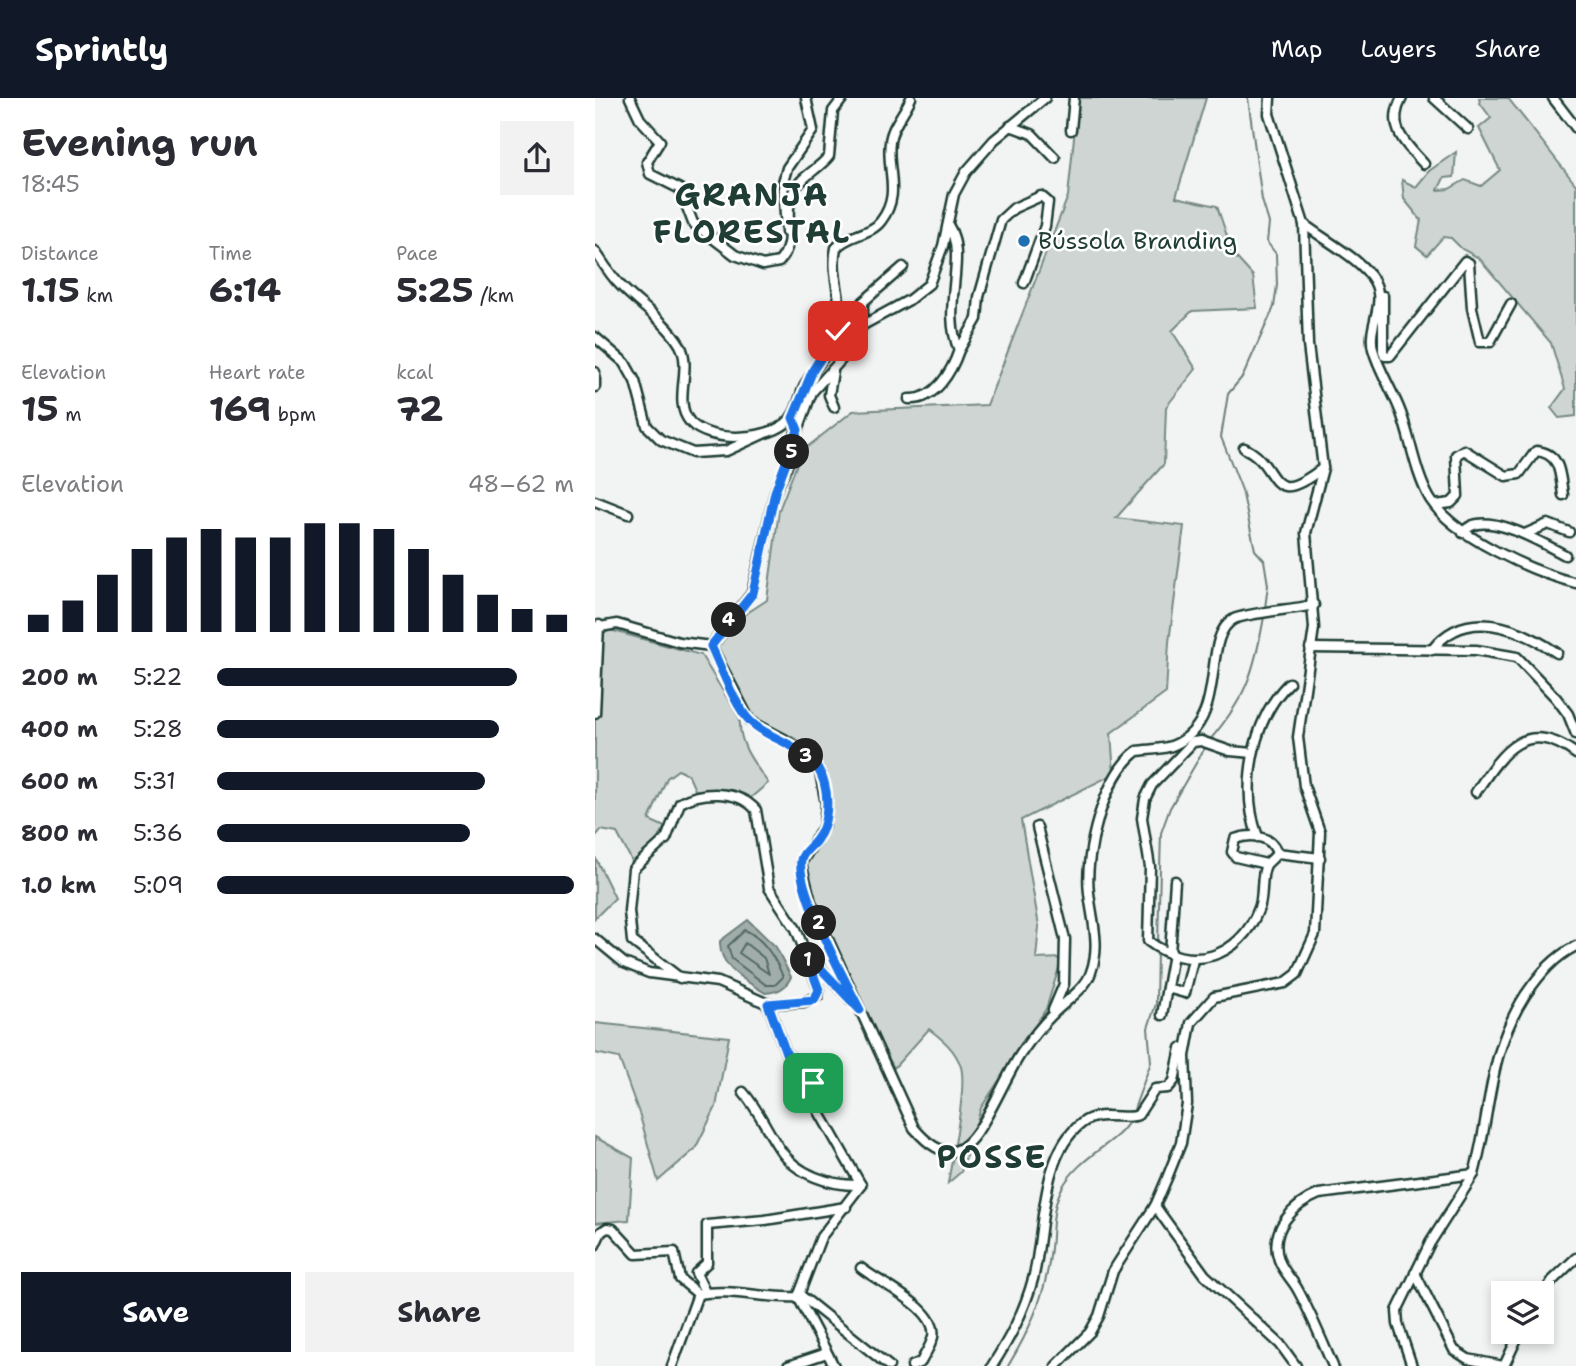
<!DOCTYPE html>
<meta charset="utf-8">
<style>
body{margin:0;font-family:"Shantell Sans",sans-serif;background:#f2f2f3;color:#2b2b33;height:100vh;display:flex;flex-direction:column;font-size:26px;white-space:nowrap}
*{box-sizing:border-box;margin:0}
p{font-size:23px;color:#7c7c81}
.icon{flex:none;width:38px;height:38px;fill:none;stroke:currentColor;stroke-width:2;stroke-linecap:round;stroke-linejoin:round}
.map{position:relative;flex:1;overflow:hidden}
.details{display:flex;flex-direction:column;background:#fff;width:595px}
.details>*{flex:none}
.buttons{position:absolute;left:896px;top:1183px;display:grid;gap:14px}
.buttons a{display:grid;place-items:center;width:63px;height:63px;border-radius:0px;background:#fff;box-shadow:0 4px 10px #0003;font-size:35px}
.pin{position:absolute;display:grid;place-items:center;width:60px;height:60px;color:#fff;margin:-30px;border-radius:14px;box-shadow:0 4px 10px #0006}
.km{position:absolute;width:35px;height:35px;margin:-18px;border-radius:50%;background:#222;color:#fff;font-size:19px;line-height:35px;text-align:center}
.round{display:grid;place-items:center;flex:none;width:74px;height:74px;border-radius:0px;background:#f2f2f3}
.head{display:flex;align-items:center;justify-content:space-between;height:119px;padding:0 21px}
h1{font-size:38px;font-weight:700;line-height:52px}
.metrics{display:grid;grid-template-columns:repeat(3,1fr);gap:10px;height:119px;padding:7px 21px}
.metrics div{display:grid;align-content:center}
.metrics b{font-size:35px;font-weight:700}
.metrics small{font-size:19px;font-weight:400}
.metrics p{font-size:19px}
.chart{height:196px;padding:14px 21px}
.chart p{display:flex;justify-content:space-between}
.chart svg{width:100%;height:126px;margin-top:7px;stroke:#111827;stroke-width:6}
.action{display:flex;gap:14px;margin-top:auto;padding:14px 21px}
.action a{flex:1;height:80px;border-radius:0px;background:#111827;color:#fff;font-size:28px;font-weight:700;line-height:80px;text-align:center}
.action a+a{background:#f2f2f3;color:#2b2b33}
ul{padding:0 21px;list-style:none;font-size:23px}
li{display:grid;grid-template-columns:112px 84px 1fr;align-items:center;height:52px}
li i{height:18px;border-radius:9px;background:#111827}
header{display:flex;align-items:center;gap:42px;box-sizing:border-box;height:98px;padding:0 35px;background:#111827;color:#fff}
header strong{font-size:33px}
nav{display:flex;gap:38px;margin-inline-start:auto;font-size:24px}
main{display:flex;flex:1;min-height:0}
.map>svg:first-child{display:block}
</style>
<header>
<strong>Sprintly</strong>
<nav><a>Map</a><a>Layers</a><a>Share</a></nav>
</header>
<main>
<section class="details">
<div class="head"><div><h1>Evening run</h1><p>18:45</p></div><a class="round"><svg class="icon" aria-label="share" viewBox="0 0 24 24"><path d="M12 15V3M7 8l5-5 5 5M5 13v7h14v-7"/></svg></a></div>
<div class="metrics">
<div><p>Distance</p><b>1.15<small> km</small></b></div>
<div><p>Time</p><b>6:14</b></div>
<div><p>Pace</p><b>5:25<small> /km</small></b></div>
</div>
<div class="metrics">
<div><p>Elevation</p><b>15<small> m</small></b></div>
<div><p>Heart rate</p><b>169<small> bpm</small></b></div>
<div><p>kcal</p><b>72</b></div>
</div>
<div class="chart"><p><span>Elevation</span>48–62 m</p>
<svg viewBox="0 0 160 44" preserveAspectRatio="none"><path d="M5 44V38M15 44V33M25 44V24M35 44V15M45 44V11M55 44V8M65 44V11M75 44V11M85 44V6M95 44V6M105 44V8M115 44V15M125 44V24M135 44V31M145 44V36M155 44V38"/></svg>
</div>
<ul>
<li><b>200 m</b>5:22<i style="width:84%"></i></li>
<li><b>400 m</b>5:28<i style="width:79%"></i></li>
<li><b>600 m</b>5:31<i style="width:75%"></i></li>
<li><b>800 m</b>5:36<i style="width:71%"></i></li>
<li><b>1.0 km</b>5:09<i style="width:100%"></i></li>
</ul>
<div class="action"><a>Save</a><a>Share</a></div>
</section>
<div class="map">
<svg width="981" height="1268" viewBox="0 0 981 1268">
<rect width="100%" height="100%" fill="#f2f3f3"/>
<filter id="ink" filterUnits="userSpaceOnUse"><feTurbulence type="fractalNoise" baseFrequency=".0143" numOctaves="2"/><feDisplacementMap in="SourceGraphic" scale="14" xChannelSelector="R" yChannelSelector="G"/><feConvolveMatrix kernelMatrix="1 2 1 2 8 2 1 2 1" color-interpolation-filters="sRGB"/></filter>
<g filter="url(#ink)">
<g fill="#ced5d3" stroke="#768984" stroke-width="2">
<path d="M483,0h128l-30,99 41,9 16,48 20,22 4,32 -65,3 -20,20 24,38 -30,38 -2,57 -48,54 68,8 -15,116 -3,51 -55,40 3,41 -93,46 18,106 -3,33 26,-1 -16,51 -65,99 -20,64 -13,11c4,-25 19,-94 13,-116 -5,-17 -19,-28 -32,-38l-35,39 -30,-55 -61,-139c2,-26 27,-36 29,-66 2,-29 -19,-62 -46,-74 -14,-6 -27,-8 -38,-19 -13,-14 -25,-49 -34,-67l7,-4 17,-25 29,-19 12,-90 23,-59 51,-40 134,-6 81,-209z"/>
<polygon points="884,0 913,0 981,87 981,318 964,320 956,310 970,291 956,245 884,160 867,151 856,140 848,139 832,157 821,148 826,122 809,101 807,82 821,89 834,73 861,54 859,79 849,80 843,92 854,91 870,82 886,88 905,72 884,30 896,20 885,5"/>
<path d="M15,532l91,25 39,64c-2,25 14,44 28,64l-20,17 -24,-9 -29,-1 -7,-16 -10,-4 -11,8 -18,42 16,7 -15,24 -17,12 -16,-30 -16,-3 -6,7v-200z"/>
<polygon points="0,759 20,800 0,820"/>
<polygon points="0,925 134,939 121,1009 100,1051 63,1083 45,1018 24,960 0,955"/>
<polygon points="0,1039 38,1060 34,1122 0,1125"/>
</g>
<path fill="#a1adaa" stroke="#6d807b" stroke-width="2" d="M153,822l28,27 15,30c-6,12 -13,15 -26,16 -20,-13 -46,-25 -45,-52z"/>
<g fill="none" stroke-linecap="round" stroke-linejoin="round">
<g stroke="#536a63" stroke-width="2">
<path d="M150,832c18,8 31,29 38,47l-8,8h-9l-34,-26 -4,-13z"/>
<polygon points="150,845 169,860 174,876 144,855"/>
</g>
<g stroke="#6d807b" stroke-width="2">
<polyline points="653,0 667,102 674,125 672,144 681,156 682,187 679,209 648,278 633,296 626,339 647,392 660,452 669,462 673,487 670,510"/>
<path d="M614,643c37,-43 45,-68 55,-124"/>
<polyline points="563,844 566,735 575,710 611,648"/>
<polyline points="538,1014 556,964 553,930 561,906 562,853"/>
<path d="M413,1268c21,-34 37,-70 42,-110 4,-24 0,-45 12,-68 16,-31 57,-46 67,-67"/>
</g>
<g stroke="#1f3d34" stroke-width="13">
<g id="minor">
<path d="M35,0l10,21 20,22 -13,21 3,12 30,15 13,34 42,32 28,10 16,-3c19,-21 3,-47 14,-70 7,-15 26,-23 36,-36l4,-45 10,-13"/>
<path d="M807,0c-16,29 3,45 22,66"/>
<polyline points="839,0 873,31"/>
<polyline points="958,0 981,30"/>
<polyline points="415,28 437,36 460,60"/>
<polyline points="476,32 479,0"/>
<path d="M709,126c20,16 59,36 70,57 13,23 -7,45 -1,68 6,22 20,42 28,64 10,27 14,60 29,86 24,38 103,73 146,84"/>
<path d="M353,127c21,31 -8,83 11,125l18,-31 2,-22 22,-77 13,-12 27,-12 7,6 -3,24 -21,57"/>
<polyline points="191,134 188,84 192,70 218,32 211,0"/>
<path d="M0,153c8,12 15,24 25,34 20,21 45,35 60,60 13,24 -8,56 10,77 19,21 74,18 95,2 12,-9 13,-24 19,-37 9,-20 31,-39 35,-59 5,-27 -9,-54 -3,-80 12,-14 35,-13 45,-27 21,-27 5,-51 9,-79 1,-15 15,-30 21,-44"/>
<polyline points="788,198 788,253 790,258 795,258 870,163 874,165 877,210 885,244 895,244 916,206"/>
<polyline points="268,227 268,204 308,169"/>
<polyline points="0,239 30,265 40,283 52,328 66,342 98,355 131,353 168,336"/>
<polyline points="238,273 234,297 239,309"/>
<polyline points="0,274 0,289"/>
<path d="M314,301c26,2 43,-28 50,-49"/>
<polyline points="203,332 217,294 246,262 268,227 314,202 334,186 348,148 359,96 371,74 399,42 450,0"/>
<path d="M649,350c38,17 21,64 79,20"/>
<polyline points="0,403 33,416"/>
<path d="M841,407l15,-2 7,-7 -2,-41 8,-5 42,26 13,-2 17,-23c25,2 24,24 27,44"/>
<path d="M868,435c18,-27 81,11 102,22"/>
<polyline points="930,436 953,426 974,434"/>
<polyline points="0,530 22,526 84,544 116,548 157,495 180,394 195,361 202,329"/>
<path d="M116,548l39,75 34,18 25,19 11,14 6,32 -2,22 -23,37 10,39 103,226c11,13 31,32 49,19 21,-14 42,-71 59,-95 9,-13 19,-26 30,-37 12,-13 34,-26 39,-43 10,-27 1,-52 -2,-79 -5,-39 15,-118 48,-142 12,-2 26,-1 37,-6 57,-26 25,-107 60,-126 13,-6 61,-10 80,-14"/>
<polyline points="715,550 881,552 922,559 961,600 973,616 981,636"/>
<path d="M837,552c33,-44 87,-23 125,3"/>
<polyline points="0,615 4,527"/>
<path d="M658,655l-23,-2 -29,-10 -8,1 -41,43 -7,14 -3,19 8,49 -2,74c42,32 92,18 111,-33 5,-12 1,-32 7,-43 2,-3 9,-8 11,-12l43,5"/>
<path d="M881,694c27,-41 50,-75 100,-38"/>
<polyline points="442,729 470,841 469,886 458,912"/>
<path d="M663,739c-18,-48 -6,-118 31,-154"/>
<path d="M671,766l-30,-7 -4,-5 3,-13c16,-6 36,-4 42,14"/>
<polyline points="0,841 29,865 54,875 123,884 173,906 209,904 223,898 224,892 211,858"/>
<polyline points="575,855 580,783"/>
<path d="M85,880l-48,-37 -3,-30 4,-42 33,-30 14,-36c21,-12 58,-14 76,7l13,78 27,41 9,23 47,49"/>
<polyline points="572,890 590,895 598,862"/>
<polyline points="173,906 191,955 218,985 222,1010 266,1087 226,1139 203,1199 239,1268"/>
<polyline points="567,917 578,856"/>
<path d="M148,994c16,18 23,37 36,56 17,27 52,38 82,37"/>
<polyline points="560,1108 610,1177 685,1246 701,1268"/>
<path d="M0,1147l6,-13 6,-4 6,1 23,25 38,-2 6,27 18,15c34,-6 66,5 100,3"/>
<path d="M266,1170c20,16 78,41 72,69 -2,8 -8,17 -12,25l-9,4"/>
<polyline points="820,1175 859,1252 873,1261 908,1268"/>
<polyline points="110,1194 101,1175 112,1165 112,1127 170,1122 251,1109"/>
<polyline points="204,1196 294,1268"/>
<polyline points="947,1199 957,1183 981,1160"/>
<polyline points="77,1268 103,1196"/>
<polyline points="193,1268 232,1255"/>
<path d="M397,1268c18,-28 32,-54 41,-87 12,-45 6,-124 49,-156 18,-14 45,-2 56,-8l17,-26 13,-1 6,-7 7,-33"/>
<polyline points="461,1268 495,1234 504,1218 518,1173 560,1108 572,1080 586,1045 592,1006 590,958 596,925 619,899 690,885 702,876 720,836 725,734 709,688 703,639 719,530 711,435 728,370 713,247 709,126 674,16 675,0"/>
<path d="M738,1268c-11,-25 -21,-50 -34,-74 -5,-11 -16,-20 -20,-32 -11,-30 15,-56 40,-66l155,-20c18,-65 13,-120 52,-180 14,-20 28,-37 50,-48"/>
<polyline points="817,1268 803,1226 802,1213 835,1145 879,1076"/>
<polyline points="909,1268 925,1234"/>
</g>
</g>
<use href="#minor" stroke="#fff" stroke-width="8"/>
</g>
</g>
<g fill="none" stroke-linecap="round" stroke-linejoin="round" filter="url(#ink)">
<g stroke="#fff" stroke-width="14">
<path id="route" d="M218,985l-27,-30 -18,-49 46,-4 5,-10 -14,-38 55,58c-15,-29 -64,-121 -59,-150 2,-9 11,-13 16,-21 11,-14 12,-40 7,-57 -11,-37 -49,-38 -73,-60 -16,-15 -30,-55 -40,-76l42,-53 22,-101 23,-62 -5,-12 20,-48 25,-39"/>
</g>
<use href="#route" stroke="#1a73e8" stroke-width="9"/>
</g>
<circle fill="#1f6fb2" stroke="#fff" stroke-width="2.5" cx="429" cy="143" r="7"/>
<g text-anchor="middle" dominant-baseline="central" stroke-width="5" stroke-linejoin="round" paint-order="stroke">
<g font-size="24" fill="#1f3d34" stroke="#fff" text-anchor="start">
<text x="443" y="143">Bússola Branding</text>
</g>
<g font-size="32" font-weight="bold" letter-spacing="2" fill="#1f3d34" stroke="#fff">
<text x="157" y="96">GRANJA<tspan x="157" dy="37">FLORESTAL</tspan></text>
<text x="397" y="1058">POSSE</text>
</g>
</g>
</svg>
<div class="buttons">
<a><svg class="icon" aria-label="layers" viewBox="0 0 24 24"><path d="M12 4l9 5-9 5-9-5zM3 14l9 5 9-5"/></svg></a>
</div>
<div class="pin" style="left:218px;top:985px;background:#1e9e55"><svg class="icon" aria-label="arrive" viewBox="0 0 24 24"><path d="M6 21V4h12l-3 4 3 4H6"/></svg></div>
<div class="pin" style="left:243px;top:233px;background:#d93025"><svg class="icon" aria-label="check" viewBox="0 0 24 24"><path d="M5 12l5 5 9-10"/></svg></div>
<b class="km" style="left:213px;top:862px">1</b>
<b class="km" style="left:224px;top:825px">2</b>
<b class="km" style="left:211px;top:658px">3</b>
<b class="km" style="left:134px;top:522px">4</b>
<b class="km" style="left:197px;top:354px">5</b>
</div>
</main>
